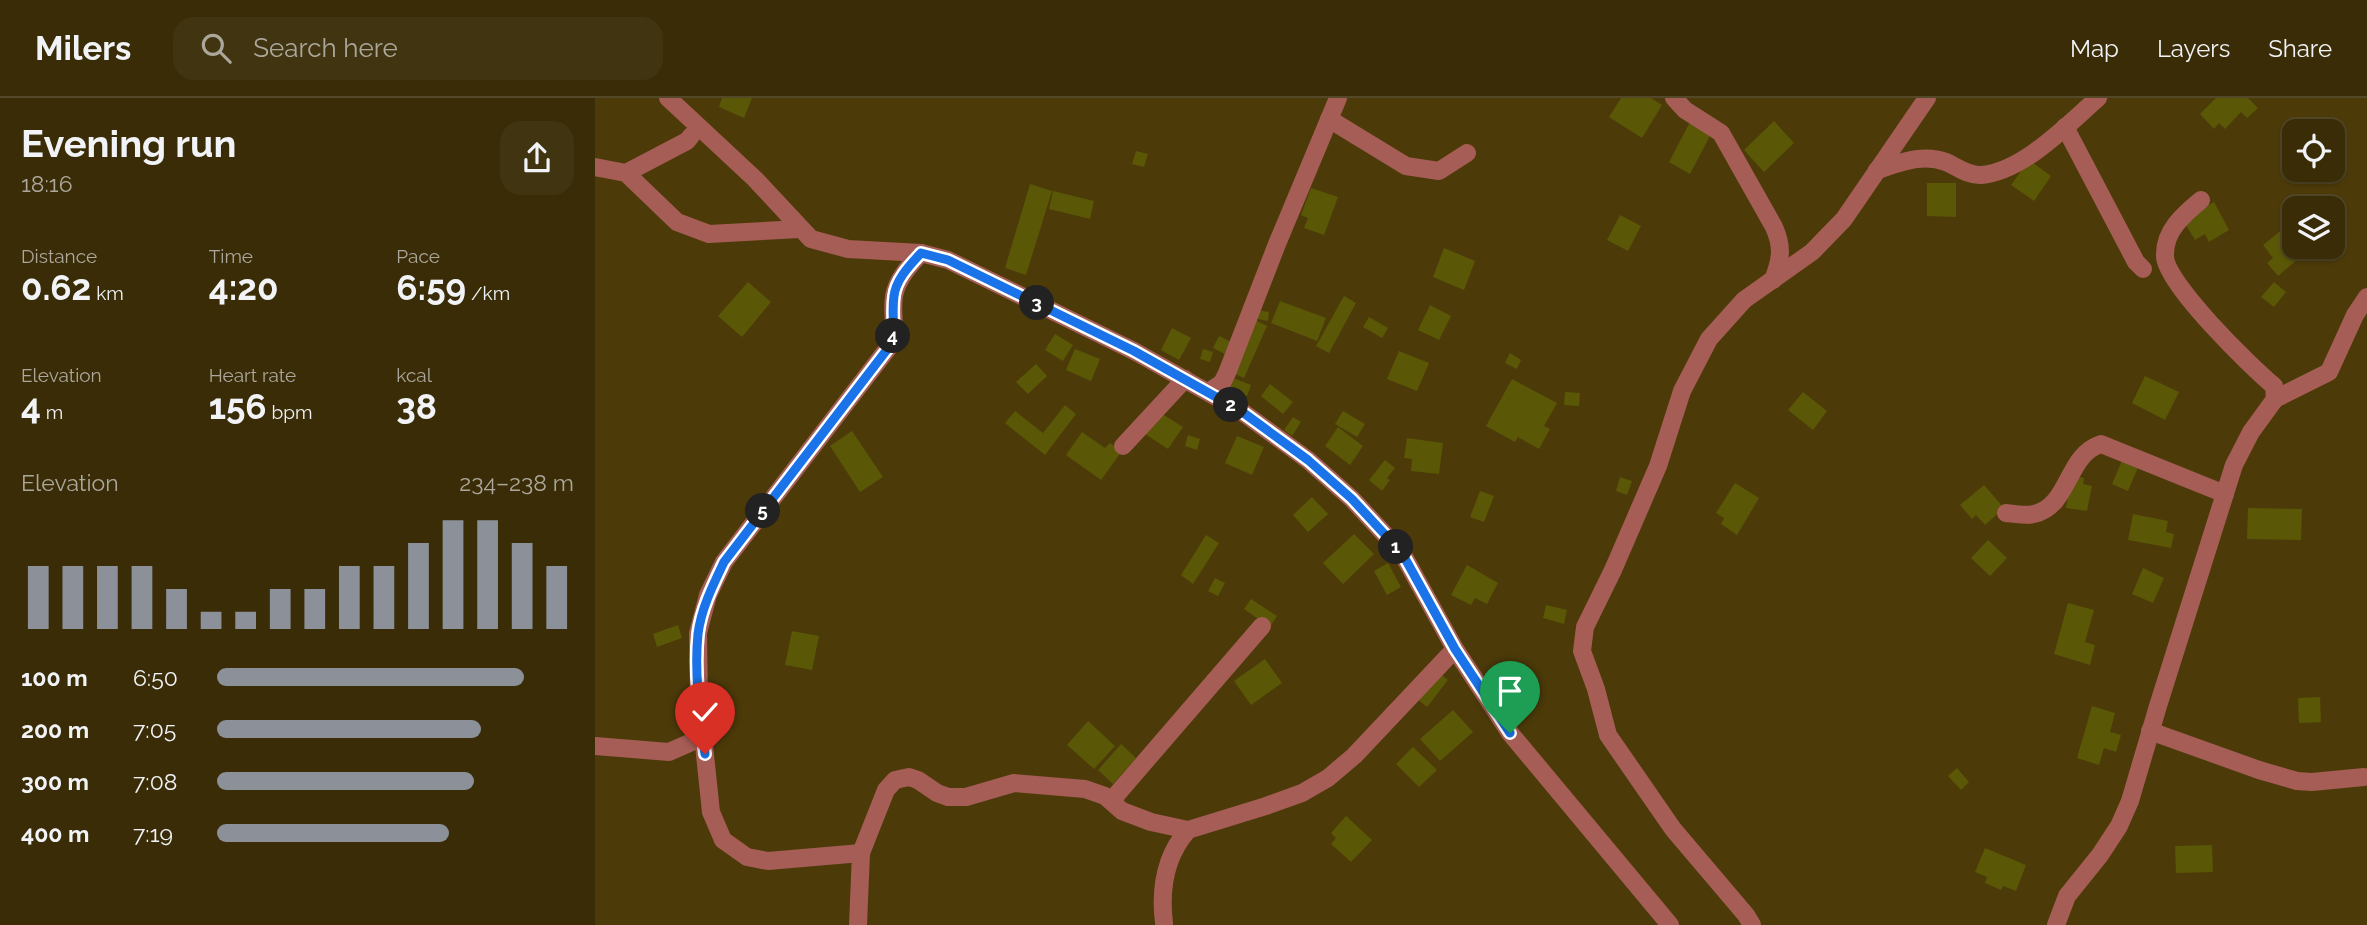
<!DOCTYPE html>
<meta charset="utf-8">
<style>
body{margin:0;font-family:Raleway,sans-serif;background:#403411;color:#f1f3f6;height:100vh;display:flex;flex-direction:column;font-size:26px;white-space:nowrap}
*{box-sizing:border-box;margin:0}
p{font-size:23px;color:#aba79b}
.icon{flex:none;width:38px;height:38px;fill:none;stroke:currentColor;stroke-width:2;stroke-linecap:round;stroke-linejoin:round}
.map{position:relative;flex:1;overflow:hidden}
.drawer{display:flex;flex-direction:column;background:#392c07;width:595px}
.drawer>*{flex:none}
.tools{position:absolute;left:1687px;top:21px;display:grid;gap:14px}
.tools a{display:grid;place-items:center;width:63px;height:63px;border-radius:14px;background:#392c07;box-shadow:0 2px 5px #0004,0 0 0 2px #534828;font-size:35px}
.pin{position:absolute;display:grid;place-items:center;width:60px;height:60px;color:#fff;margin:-72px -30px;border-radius:50% 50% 50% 0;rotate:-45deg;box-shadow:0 0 7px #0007}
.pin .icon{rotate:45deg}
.km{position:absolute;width:35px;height:35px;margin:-18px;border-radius:50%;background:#222;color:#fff;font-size:19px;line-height:35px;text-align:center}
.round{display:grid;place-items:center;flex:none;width:74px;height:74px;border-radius:21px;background:#403411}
.head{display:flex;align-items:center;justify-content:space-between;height:119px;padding:0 21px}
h1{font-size:38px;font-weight:700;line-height:52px}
.metrics{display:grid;grid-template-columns:repeat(3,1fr);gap:10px;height:119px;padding:7px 21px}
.metrics div{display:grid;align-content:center}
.metrics b{font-size:35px;font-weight:700}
.metrics small{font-size:19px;font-weight:400}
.metrics p{font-size:19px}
.chart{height:196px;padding:14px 21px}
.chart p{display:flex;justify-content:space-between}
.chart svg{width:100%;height:126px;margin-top:7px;stroke:#8c9099;stroke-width:6}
ul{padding:0 21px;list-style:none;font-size:23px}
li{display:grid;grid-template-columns:112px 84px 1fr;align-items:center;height:52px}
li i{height:18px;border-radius:9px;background:#8c9099}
header{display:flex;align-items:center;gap:42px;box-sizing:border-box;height:98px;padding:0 35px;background:#392c07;border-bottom:2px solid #534828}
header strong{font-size:33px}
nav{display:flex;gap:38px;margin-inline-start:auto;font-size:24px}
.search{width:490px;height:63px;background:#403411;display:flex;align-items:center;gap:18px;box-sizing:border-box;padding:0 24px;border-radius:21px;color:#aba79b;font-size:26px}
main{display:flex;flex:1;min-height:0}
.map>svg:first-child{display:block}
</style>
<header>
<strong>Milers</strong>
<div class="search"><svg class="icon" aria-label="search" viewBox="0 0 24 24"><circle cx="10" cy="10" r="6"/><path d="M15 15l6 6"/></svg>Search here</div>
<nav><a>Map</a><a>Layers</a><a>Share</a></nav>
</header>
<main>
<section class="drawer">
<div class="head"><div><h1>Evening run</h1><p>18:16</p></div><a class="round"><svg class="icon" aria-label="share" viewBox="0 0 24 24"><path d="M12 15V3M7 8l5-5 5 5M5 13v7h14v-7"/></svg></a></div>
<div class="metrics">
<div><p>Distance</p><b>0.62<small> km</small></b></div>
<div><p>Time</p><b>4:20</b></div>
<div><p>Pace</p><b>6:59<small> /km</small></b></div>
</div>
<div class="metrics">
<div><p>Elevation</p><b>4<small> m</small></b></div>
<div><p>Heart rate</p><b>156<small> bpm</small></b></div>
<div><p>kcal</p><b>38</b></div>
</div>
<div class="chart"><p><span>Elevation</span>234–238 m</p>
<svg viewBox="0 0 160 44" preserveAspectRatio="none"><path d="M5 44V22M15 44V22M25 44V22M35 44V22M45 44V30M55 44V38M65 44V38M75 44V30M85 44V30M95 44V22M105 44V22M115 44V14M125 44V6M135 44V6M145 44V14M155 44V22"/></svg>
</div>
<ul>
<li><b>100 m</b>6:50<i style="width:86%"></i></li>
<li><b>200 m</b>7:05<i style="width:74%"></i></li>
<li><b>300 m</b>7:08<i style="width:72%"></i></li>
<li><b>400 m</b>7:19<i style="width:65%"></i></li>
</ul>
</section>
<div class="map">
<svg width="1772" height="827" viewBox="0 0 1772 827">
<rect width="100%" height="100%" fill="#4c3a09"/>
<g fill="#5a5707">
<polygon points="127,0 157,0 149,20 124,9"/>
<polygon points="1026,0 1056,0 1067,7 1047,40 1014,19"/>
<polygon points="1621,0 1653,0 1663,10 1652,20 1646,14 1630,31 1624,25 1619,31 1605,16"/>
<polygon points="1179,23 1199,45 1169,74 1149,52"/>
<polygon points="1095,24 1116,36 1095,76 1074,64"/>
<polygon points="541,53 553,56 549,69 537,66"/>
<polygon points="1434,62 1456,78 1439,103 1416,87"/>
<polygon points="1332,85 1361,85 1361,119 1332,118"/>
<polygon points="435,86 457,93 431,177 410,170"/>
<polygon points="716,90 743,99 729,137 709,130 713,120 706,117"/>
<polygon points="458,93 499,103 495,121 454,111"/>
<polygon points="1619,104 1634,132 1614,144 1610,136 1600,142 1588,122"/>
<polygon points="1025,117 1046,128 1033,153 1012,142"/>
<polygon points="1689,130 1699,142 1699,149 1705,149 1710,155 1683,178 1672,165 1678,160 1668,147"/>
<polygon points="849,150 880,163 869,192 838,179"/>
<polygon points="153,184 176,204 147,239 123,218"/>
<polygon points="1679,184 1691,194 1679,209 1666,199"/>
<polygon points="749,198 761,205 734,255 721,248"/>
<polygon points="685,203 731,220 722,243 676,225"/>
<polygon points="835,207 856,218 844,242 823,232"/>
<polygon points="660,212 674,214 673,223 658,220"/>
<polygon points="774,219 793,230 787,240 768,229"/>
<polygon points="658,221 672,228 649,280 635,274"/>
<polygon points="577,230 596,240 584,262 566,252"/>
<polygon points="460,236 478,247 468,263 450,252"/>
<polygon points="624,238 636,244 630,256 618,250"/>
<polygon points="480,251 505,261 496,283 471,272"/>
<polygon points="608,251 618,254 615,264 605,261"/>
<polygon points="804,253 834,265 822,293 792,281"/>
<polygon points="915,255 926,262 922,271 910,265"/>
<polygon points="441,266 452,278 433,296 421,284"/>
<polygon points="633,278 656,287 652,298 628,289"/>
<polygon points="1550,278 1584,294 1570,322 1537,305"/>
<polygon points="917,281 962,305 949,328 955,331 944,351 923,339 920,344 891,328"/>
<polygon points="675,286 698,304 688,316 666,298"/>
<polygon points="970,294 985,295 984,308 969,307"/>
<polygon points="1208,294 1232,313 1218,332 1193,312"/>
<polygon points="470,307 481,316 450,357 410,325 420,313 448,335"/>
<polygon points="748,313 770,326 762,339 740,326"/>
<polygon points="564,314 588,329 573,351 550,336"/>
<polygon points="698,319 706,324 697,338 689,332"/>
<polygon points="743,329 768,348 755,367 730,348"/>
<polygon points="257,333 288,379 265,394 235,348"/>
<polygon points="487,334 510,350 515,345 527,353 506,382 471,357"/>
<polygon points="593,337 605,341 602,352 590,348"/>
<polygon points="642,338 669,349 657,377 630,365"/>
<polygon points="812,340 848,345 844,376 816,373 817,361 809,360"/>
<polygon points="1528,360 1544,367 1533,393 1517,386"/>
<polygon points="790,362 800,370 792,380 795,382 787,393 774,382"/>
<polygon points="1476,377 1489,380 1488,386 1497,388 1492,413 1471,410"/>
<polygon points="1025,379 1037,383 1032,397 1021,393"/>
<polygon points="1140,385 1164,400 1142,437 1126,426 1129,420 1121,415"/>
<polygon points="1389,387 1409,410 1390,427 1381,417 1377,421 1365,407"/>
<polygon points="885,393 899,398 889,424 875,419"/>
<polygon points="717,399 733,416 713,434 698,417"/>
<polygon points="1653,410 1707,411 1706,442 1652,441"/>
<polygon points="1538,416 1573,423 1571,434 1579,436 1576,450 1533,442"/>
<polygon points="759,436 779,456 748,486 728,465"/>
<polygon points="611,437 624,445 598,486 586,477"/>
<polygon points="1393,442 1412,460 1395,478 1376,460"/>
<polygon points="793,465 806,489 792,497 779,473"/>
<polygon points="872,467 903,485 892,506 880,500 876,507 856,497"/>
<polygon points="1548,470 1569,480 1558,505 1537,496"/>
<polygon points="620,480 630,485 623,498 613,493"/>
<polygon points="656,501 682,518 675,529 649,511"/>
<polygon points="1473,505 1499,512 1490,544 1500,547 1495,567 1459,556"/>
<polygon points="951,507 972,512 969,526 948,520"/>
<polygon points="83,527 87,540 62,549 58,536"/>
<polygon points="197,533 224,538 217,572 190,567"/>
<polygon points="670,561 687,585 656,607 639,583"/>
<polygon points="843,574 853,582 832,609 822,601"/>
<polygon points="1725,599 1726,624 1704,625 1703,600"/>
<polygon points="1497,608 1520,615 1515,634 1526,637 1521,654 1509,650 1504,667 1482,660"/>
<polygon points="858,612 878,634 845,663 825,641"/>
<polygon points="493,623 520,648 499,671 472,647"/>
<polygon points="526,646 541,660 518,686 503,672"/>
<polygon points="818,649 842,672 824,689 801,666"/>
<polygon points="1362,670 1374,684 1366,692 1353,678"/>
<polygon points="751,718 777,742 756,764 736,746 741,740 736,735"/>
<polygon points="1617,747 1618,774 1581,775 1580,748"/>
<polygon points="1390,750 1431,767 1421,793 1408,788 1406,792 1390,785 1392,779 1380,774"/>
</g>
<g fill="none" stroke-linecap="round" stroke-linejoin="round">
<g stroke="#a55d55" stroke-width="18">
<polyline points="73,0 160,81 216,141 253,151 326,155 353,162 539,253 646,313 713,362 757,401 807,455 860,551 915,635 1075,827"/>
<path d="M1079,0l11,12 36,23 53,94c9,20 7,33 -1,53"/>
<polyline points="734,21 811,68 844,73 872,55"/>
<polyline points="1470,29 1541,164 1548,171"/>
<polyline points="0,69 31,75 82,124 114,136 205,131"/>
<path d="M1282,72c23,-7 45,-17 69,-8 11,5 23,14 35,13 42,-3 87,-51 117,-77"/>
<polyline points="31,75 92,43 96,38"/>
<polyline points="613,294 627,285 632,275 682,146 743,0"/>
<polyline points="1680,301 1734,274 1760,217 1772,199"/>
<polyline points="528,348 590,281"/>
<path d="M1411,415c8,1 19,3 28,1 36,-8 32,-59 67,-70l124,50"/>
<polyline points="1555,633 1664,672 1702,683 1717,684 1769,679"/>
<polyline points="0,648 74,654 108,639"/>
<polyline points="516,703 667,528"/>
<path d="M266,755l-93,8 -21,-4 -24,-17 -12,-28 -12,-114 -1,-65 10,-38 16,-33 165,-215c9,-21 2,-30 5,-51 3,-17 16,-31 27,-43"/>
<path d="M569,825c-4,-33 1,-67 24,-93l78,-24 36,-13 26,-15 26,-22 101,-107"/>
<polyline points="263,827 266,755 291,692 300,682 314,679 323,682 342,695 353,699 371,699 419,685 490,691 510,698 527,713 556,724 593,732"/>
<polyline points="1157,827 1151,817 1078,731 1013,637 1001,591 987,553 990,529 1018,472 1063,368 1087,293 1114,241 1149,202 1217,154 1249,121 1332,0"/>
<path d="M1461,827l11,-29 33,-41 19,-29 11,-25 28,-95 76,-241 17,-33 24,-33 -1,-13c-23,-19 -109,-103 -109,-130 -1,-25 18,-41 36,-56"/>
</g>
</g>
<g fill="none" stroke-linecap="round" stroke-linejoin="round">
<g stroke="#fff" stroke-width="14">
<path id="route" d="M110,656c-5,-39 -11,-81 -7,-120 3,-25 15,-49 26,-72l165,-215c8,-21 2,-30 5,-51 2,-17 16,-31 27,-43l27,7 186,91 107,60 67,49 44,39 50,54 53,96 55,84"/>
</g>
<use href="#route" stroke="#1a73e8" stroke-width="9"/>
</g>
</svg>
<div class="tools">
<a><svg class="icon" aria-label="locate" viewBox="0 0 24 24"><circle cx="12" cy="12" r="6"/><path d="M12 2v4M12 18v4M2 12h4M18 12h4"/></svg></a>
<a><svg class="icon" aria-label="layers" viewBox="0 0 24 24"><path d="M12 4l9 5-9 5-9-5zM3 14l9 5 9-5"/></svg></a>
</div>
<div class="pin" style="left:915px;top:635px;background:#1e9e55"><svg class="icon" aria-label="arrive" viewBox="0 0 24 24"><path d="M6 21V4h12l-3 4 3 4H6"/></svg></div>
<div class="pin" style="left:110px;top:656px;background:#d93025"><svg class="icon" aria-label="check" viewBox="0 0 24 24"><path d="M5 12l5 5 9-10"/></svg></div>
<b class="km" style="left:801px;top:449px">1</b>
<b class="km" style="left:636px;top:307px">2</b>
<b class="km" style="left:442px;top:205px">3</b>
<b class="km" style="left:298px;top:238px">4</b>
<b class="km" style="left:168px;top:413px">5</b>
</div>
</main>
